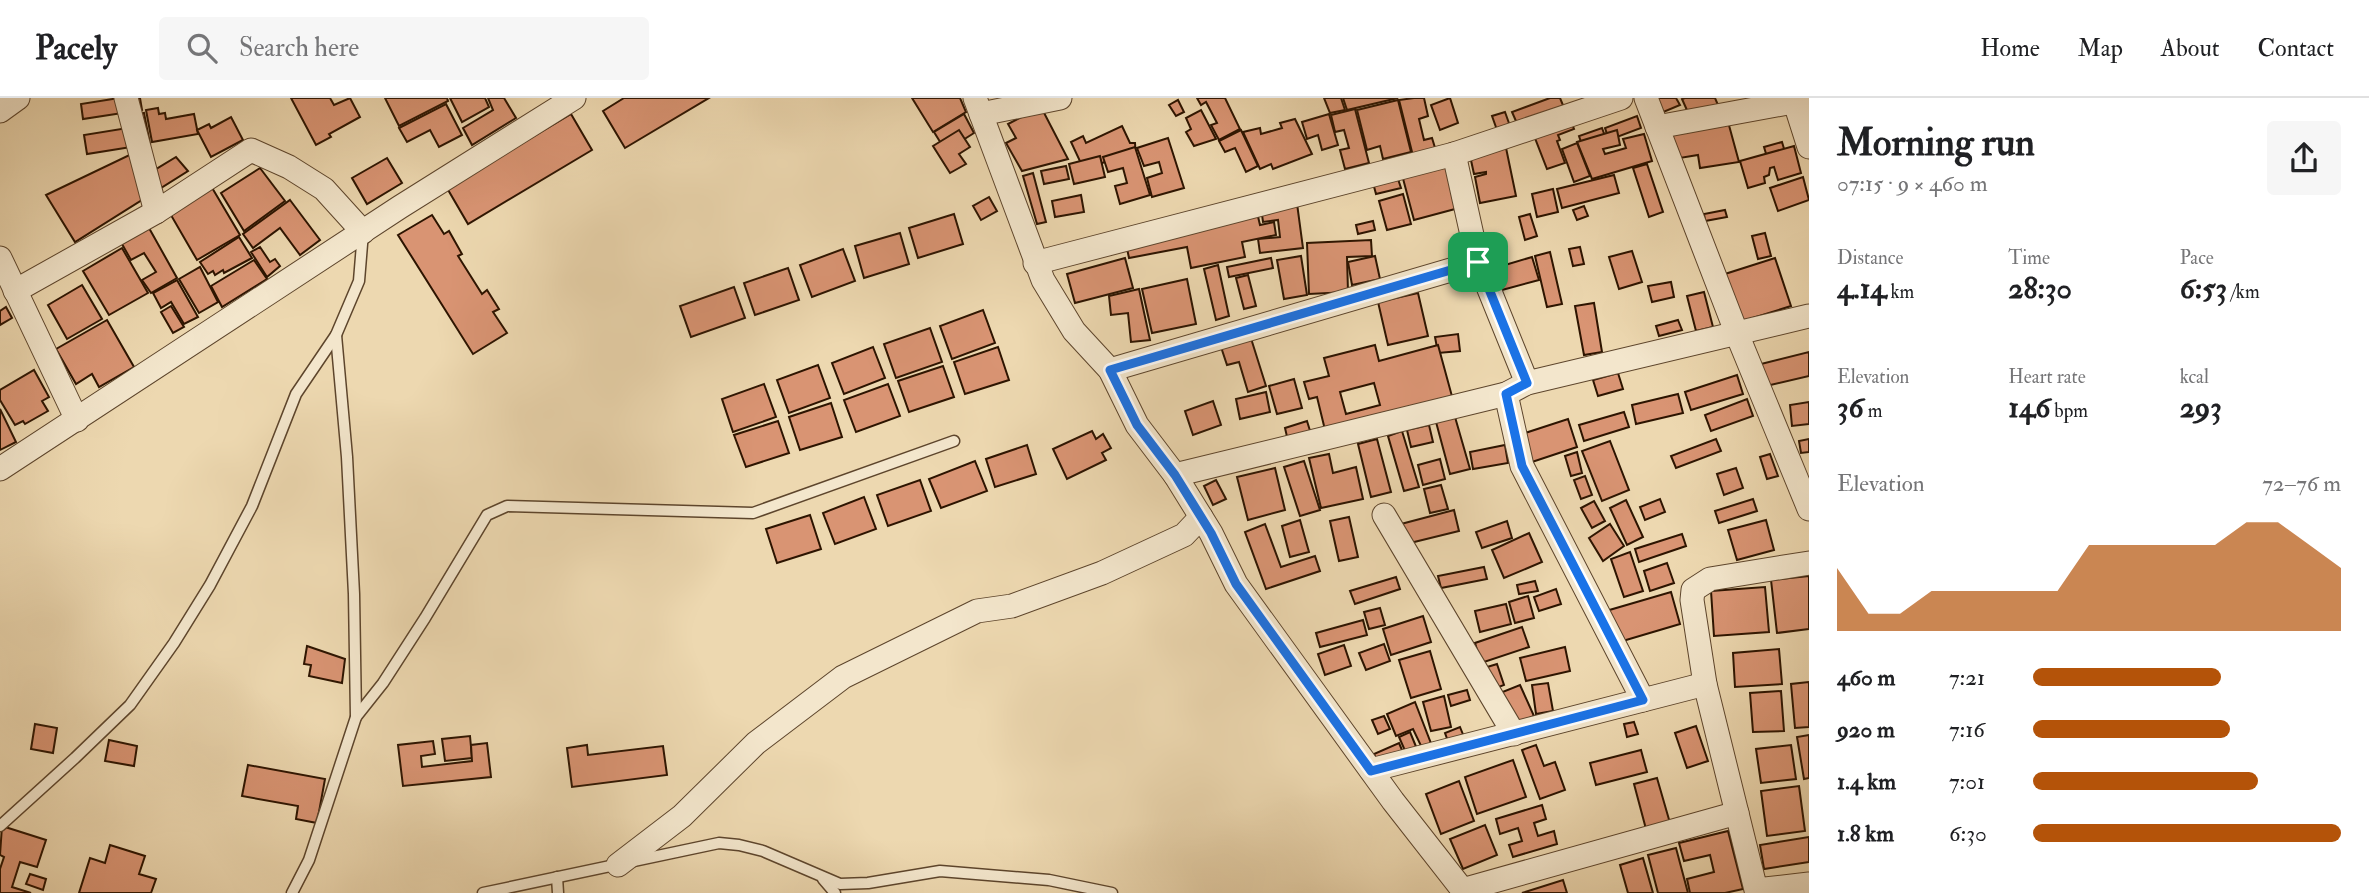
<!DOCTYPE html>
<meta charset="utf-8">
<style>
body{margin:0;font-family:"IM FELL Double Pica",serif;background:#f6f6f6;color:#202124;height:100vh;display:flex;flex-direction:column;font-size:26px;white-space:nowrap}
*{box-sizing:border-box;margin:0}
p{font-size:23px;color:#757577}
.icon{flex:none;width:38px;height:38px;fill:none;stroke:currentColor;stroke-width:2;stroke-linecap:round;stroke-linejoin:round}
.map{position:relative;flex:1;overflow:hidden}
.details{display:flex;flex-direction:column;background:#fff;width:560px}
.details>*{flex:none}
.pin{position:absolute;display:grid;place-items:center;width:60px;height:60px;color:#fff;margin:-30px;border-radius:14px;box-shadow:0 4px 10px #0006}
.round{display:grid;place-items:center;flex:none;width:74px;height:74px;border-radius:7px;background:#f6f6f6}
.head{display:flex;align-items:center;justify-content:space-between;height:119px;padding:0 28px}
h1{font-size:38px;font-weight:800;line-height:52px}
.stats{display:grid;grid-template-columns:repeat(3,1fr);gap:10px;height:119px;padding:7px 28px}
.stats div{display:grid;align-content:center}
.stats b{font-size:30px;font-weight:800}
.stats small{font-size:19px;font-weight:400}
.stats p{font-size:19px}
.chart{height:196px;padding:14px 28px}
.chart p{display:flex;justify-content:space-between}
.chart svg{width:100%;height:126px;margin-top:7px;fill:#b45309;opacity:.7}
ul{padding:0 28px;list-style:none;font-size:23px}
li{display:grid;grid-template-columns:112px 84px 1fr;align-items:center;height:52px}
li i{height:18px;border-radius:9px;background:#b45309}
header{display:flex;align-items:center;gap:42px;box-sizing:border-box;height:98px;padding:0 35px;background:#fff;border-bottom:2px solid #e0e0e0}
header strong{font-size:33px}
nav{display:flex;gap:38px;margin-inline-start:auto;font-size:24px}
.search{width:490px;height:63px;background:#f6f6f6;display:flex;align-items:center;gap:18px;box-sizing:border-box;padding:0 24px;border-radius:7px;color:#757577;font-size:26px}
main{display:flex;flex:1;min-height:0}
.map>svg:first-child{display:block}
</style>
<header>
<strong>Pacely</strong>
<div class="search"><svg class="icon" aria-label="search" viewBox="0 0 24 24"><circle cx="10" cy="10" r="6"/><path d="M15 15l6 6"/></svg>Search here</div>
<nav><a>Home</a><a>Map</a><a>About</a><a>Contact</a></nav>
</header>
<main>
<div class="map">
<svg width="1809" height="795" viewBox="0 0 1809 795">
<rect width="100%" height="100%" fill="#edd8b0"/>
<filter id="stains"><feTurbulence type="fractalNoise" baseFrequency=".00286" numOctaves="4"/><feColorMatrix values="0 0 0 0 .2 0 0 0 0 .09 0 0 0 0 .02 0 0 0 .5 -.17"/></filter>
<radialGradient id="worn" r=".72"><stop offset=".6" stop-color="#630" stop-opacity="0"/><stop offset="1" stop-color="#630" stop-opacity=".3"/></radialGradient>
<g fill="#d99473" stroke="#2d1400" stroke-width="2" fill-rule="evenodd">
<polygon points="119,0 140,0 142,12 83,21 81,6"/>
<polygon points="291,0 330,0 334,7 350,0 360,19 329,36 331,39 316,47"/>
<polygon points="385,0 447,0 448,3 399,28"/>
<polygon points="450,0 485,0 489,9 462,24"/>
<polygon points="488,0 504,0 516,20 472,47 463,30 493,12"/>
<polygon points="624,0 709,0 625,50 603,13"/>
<polygon points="912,0 960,0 966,14 933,34"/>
<polygon points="1197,0 1225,0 1240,31 1219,42 1211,27 1217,25 1206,4 1201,7"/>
<polygon points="1324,0 1341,0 1345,12 1330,15"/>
<polygon points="1343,0 1398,0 1347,12"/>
<polygon points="1414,0 1424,0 1428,18 1419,21 1424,42 1432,40 1436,53 1413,58 1399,2"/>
<polygon points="1450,0 1458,25 1440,32 1431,7"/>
<polygon points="1550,0 1560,0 1565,12 1519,30 1512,14"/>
<polygon points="1655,0 1676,0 1680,7 1661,15"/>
<polygon points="1685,0 1715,0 1718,7 1690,19 1682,1"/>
<polygon points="1178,2 1184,14 1176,18 1169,7"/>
<polygon points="1398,2 1411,54 1383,61 1380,48 1367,52 1357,12"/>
<polygon points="446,6 462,37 439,49 430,32 407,44 399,30"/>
<polygon points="1041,9 1068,61 1022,73 1006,45 1016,40 1008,26"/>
<polygon points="158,10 159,16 165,15 166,21 194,16 198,36 152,44 146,12"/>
<polygon points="1355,11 1369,65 1345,71 1340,52 1349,50 1344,32 1335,34 1331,17"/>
<polygon points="1201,12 1216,41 1194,48 1186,34 1191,31 1186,20"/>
<polygon points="1505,14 1510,28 1497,32 1492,18"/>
<polygon points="144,15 150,46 87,56 84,37 134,29 132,17"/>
<polygon points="571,16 592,52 468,126 447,90"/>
<polygon points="964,16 974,35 955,47 952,41 942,47 934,34"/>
<polygon points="1329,16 1338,47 1322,52 1318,37 1307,41 1302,24"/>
<polygon points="1637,18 1641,30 1609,42 1605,30"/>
<polygon points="231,19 243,42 211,59 197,32 209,26 211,30"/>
<polygon points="1727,20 1739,64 1700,70 1698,57 1680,60 1670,33"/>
<polygon points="1295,21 1312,56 1273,71 1271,66 1260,71 1243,34 1260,30 1261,36 1282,30 1280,25"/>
<polygon points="1570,21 1574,31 1558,37 1560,42 1557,43 1565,65 1547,71 1533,35"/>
<polygon points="1122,28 1130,45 1135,45 1136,61 1123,63 1122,55 1085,74 1071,44 1083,38 1086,45"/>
<polygon points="1602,30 1606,41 1583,50 1579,38"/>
<polygon points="959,32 970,49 959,56 966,66 950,75 933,48"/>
<polygon points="1241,32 1258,68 1246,74 1235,50 1225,54 1219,43"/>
<polygon points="1617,32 1620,47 1603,51 1605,56 1626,50 1623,41 1644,36 1652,63 1592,81 1577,44"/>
<polygon points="1168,40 1184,90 1152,99 1147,80 1162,75 1159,64 1144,68 1137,50"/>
<polygon points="1782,44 1785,54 1767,59 1764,49"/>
<polygon points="1505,45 1516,98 1480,105 1475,79 1486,76 1486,74 1474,76 1469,53"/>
<polygon points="1577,45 1590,78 1574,84 1562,51"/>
<polygon points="1794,48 1801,75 1778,82 1774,69 1770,70 1769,77 1764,79 1765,85 1748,90 1740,63"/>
<polygon points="1135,49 1150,97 1120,106 1115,88 1127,85 1123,70 1108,74 1103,59"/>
<polygon points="144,50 156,71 176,59 188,73 75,144 46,97"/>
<polygon points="1100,58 1105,79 1074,86 1069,66"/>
<polygon points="1456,58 1470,107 1414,122 1401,73"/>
<polygon points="387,60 402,85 367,106 352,80"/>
<polygon points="1647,66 1663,114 1649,119 1633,70"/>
<polygon points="1066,68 1069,81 1044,86 1041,73"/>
<polygon points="260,70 285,103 244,133 221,95"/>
<polygon points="1033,75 1046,124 1037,126 1023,78"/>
<polygon points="1396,75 1401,90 1376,96 1372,81"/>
<polygon points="1614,77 1619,95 1562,110 1557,91"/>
<polygon points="1803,79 1809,102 1778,113 1770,90"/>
<polygon points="211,88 240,137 197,162 168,112"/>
<polygon points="1553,91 1558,114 1537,119 1532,96"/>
<polygon points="1403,96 1411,126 1387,132 1379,103"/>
<polygon points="1081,97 1084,114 1055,119 1052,103"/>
<polygon points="1296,98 1303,150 1260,155 1258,141 1280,139 1278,122 1263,124 1260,102"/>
<polygon points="989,99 997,113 981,122 973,108"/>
<polygon points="290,102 320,142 300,157 280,130 253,150 243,136"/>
<polygon points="1584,108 1588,118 1577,122 1573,112"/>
<polygon points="1256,110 1260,127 1274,124 1276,137 1242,144 1245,159 1191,170 1187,149 1129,160 1124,136"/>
<polygon points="1725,112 1727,119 1705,123 1704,116"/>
<polygon points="954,116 963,146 918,160 909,130"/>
<polygon points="1530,116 1537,138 1525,142 1519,119"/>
<polygon points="432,117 444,136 449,133 462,156 458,158 482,196 487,192 499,211 493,214 507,235 473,256 398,137"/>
<polygon points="1373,123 1375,132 1358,136 1356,127"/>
<polygon points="149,130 177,180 151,195 142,182 156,174 144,155 131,162 122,146"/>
<polygon points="900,135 909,166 864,180 855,148"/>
<polygon points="1765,135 1771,158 1758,161 1752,138"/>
<polygon points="239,139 252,160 224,175 223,172 215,177 213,173 208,176 200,164"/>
<polygon points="1371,142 1372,158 1347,159 1348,194 1309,196 1307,145"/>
<polygon points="260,149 270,164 275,161 280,168 267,179 251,154"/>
<polygon points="1580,149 1584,166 1573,168 1569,151"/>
<polygon points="122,150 148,195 109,217 83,173"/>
<polygon points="843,151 855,183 812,199 800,167"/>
<polygon points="1632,153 1642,184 1619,191 1609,159"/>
<polygon points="1550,154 1562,206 1547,209 1535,158"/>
<polygon points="1301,158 1307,197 1284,201 1277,162"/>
<polygon points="1375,158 1380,181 1352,187 1348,164"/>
<polygon points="1532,159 1539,182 1502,192 1495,170"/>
<polygon points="1125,160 1133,190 1075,205 1067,176"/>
<polygon points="1271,160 1273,170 1229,179 1227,169"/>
<polygon points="1775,160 1791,208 1740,224 1725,176"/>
<polygon points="254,162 267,181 222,209 211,188"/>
<polygon points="1218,167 1229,218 1216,222 1204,171"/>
<polygon points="200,169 218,204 199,215 179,181"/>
<polygon points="788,170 799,202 755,217 744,185"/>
<polygon points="1248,177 1256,208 1244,211 1236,180"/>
<polygon points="1187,181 1196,226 1152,235 1142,191"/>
<polygon points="177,182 198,219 184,226 171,204 161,210 153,195"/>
<polygon points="1671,184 1674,199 1652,204 1648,188"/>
<polygon points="82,187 102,221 67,241 48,207"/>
<polygon points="734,189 745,220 691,239 680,208"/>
<polygon points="1139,191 1150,242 1131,244 1128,215 1111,217 1109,198"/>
<polygon points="1704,194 1713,229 1696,233 1687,198"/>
<polygon points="1418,195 1428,238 1388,247 1378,204"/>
<polygon points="1594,205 1602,254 1584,257 1575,208"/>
<polygon points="171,208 184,229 173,235 161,214"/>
<polygon points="6,209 12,220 0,227 0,213"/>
<polygon points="983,212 995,245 952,261 940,228"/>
<polygon points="107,222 134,269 99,289 92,276 76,286 56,251"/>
<polygon points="1678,222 1682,232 1659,238 1656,228"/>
<polygon points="930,230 942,264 896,280 884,246"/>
<polygon points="1249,234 1266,288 1248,294 1239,264 1227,267 1219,243"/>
<polygon points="1458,236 1460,253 1438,255 1435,239"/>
<path d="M1375,247l4,16 59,-16 15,55 -127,34 -9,-37 -8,2 -5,-17 25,-6 -5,-18zM1374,285l6,22 -34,9 -6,-22z"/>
<polygon points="873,249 885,280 844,296 832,265"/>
<polygon points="998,249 1009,282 965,296 954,264"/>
<polygon points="1809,254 1809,278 1766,288 1761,266"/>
<polygon points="818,267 830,300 789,315 777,282"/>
<polygon points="943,268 954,299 909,314 898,283"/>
<polygon points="34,272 49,299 42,303 48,313 25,326 23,323 15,327 0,302 0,292"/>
<polygon points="1618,275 1623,291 1598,298 1593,282"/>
<polygon points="1737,277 1743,296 1691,312 1685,294"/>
<polygon points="1294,281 1302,310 1277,316 1269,288"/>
<polygon points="764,286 776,319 733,334 722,301"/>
<polygon points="888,286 900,318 856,334 844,302"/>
<polygon points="1266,294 1270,314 1240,321 1236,301"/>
<polygon points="1678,296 1683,315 1636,326 1632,307"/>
<polygon points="1747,301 1753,318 1711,333 1705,317"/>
<polygon points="1213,303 1221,327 1193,337 1185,313"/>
<polygon points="1809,304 1809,326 1792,328 1790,307"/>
<polygon points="831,305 842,339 800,352 789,319"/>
<polygon points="0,311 16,344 0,352"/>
<polygon points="1624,314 1629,329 1584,343 1579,327"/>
<polygon points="1455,319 1470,371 1450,376 1436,324"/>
<polygon points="1568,321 1577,349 1529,365 1519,337"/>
<polygon points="778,323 789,355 746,369 734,337"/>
<polygon points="1307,323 1311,336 1288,343 1285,330"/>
<polygon points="1429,327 1433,344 1411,349 1407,332"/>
<polygon points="1092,333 1096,341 1103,336 1111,350 1102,355 1106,362 1067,381 1053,351"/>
<polygon points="1402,333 1419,389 1404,393 1388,338"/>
<polygon points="1377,341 1391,394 1371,399 1358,346"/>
<polygon points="1716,341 1721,353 1676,370 1671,358"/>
<polygon points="1809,341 1809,354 1801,355 1799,343"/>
<polygon points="1610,343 1629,392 1602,403 1582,353"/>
<polygon points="1027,347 1036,376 995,389 986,361"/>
<polygon points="1505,347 1508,365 1473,371 1470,354"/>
<polygon points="1577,354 1582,375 1571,378 1565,358"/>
<polygon points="1329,356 1333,375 1356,369 1363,401 1321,410 1309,360"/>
<polygon points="1770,356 1778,378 1767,381 1760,359"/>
<polygon points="1440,361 1445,381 1423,387 1418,367"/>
<polygon points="975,363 987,393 941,410 929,381"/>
<polygon points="1304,363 1320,412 1300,418 1284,369"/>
<polygon points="1275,370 1285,412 1248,422 1237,379"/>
<polygon points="1736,370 1743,390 1724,397 1717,376"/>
<polygon points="1585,378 1592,397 1581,401 1574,382"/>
<polygon points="920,382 931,413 888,428 877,397"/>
<polygon points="1216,382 1226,401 1213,407 1204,388"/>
<polygon points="1441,387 1448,411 1430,415 1424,391"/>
<polygon points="864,399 876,431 835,446 823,415"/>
<polygon points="1660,401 1665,414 1645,422 1640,409"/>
<polygon points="1753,401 1757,413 1719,425 1715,413"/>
<polygon points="1626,402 1643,439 1627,447 1610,410"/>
<polygon points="1594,403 1605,423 1592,430 1581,410"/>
<polygon points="1454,412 1459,433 1406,446 1401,426"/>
<polygon points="810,417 821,451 777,465 766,431"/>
<polygon points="1349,419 1358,459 1339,463 1330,423"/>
<polygon points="1300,422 1309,454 1290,459 1282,428"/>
<polygon points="1766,422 1774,452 1737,462 1728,432"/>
<polygon points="1507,423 1512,440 1482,450 1476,434"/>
<polygon points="1265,426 1281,469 1315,458 1320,473 1266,491 1245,434"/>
<polygon points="1610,426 1624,448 1603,463 1589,440"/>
<polygon points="1529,435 1542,464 1504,480 1492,452"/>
<polygon points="1682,436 1686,448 1639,464 1635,451"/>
<polygon points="1630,454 1643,493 1624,499 1611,461"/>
<polygon points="1667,465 1674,485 1650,493 1644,473"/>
<polygon points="1484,469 1487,481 1441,490 1438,478"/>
<polygon points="1809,478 1809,531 1777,535 1771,482"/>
<polygon points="1396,479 1400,491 1355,506 1350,493"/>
<polygon points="1535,483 1538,493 1519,496 1517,487"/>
<polygon points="1765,489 1769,534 1714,538 1711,493"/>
<polygon points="1556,491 1561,506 1539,513 1534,499"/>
<polygon points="1671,494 1680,526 1616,545 1606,513"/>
<polygon points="1528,498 1534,520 1515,525 1509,504"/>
<polygon points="1506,506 1511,526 1480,534 1475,513"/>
<polygon points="1380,510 1385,527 1369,531 1364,514"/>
<polygon points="1423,518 1431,544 1391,557 1383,531"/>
<polygon points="1363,522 1367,537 1320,549 1316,535"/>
<polygon points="1522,529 1529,549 1481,565 1475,545"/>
<polygon points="1384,546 1390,563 1366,572 1359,555"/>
<polygon points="1344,547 1351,568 1325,577 1318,556"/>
<polygon points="307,548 345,561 342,585 309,578 311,567 304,566"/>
<polygon points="1565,549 1570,573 1526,583 1520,560"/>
<polygon points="1779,551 1782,586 1735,589 1733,555"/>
<polygon points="1430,553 1441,591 1411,600 1399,562"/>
<polygon points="1497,566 1504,587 1491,592 1484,570"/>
<polygon points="1809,584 1809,629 1795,630 1791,586"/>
<polygon points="1548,585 1553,613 1536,616 1532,587"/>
<polygon points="1520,587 1534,618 1509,629 1495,597"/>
<polygon points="1467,592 1470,602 1451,608 1448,597"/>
<polygon points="1781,593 1784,633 1753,634 1750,595"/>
<polygon points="1444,598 1451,629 1431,633 1423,604"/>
<polygon points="1415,604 1432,648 1423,652 1413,631 1396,638 1387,616"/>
<polygon points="1384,618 1390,631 1378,636 1372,622"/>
<polygon points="1634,624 1638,636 1627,639 1624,626"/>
<polygon points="35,626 57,630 53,655 31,651"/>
<polygon points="1696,628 1708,663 1687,670 1675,635"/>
<polygon points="1460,629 1464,639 1449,646 1445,635"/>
<polygon points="1410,634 1417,651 1406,655 1399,639"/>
<polygon points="1809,637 1809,680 1804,681 1797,639"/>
<polygon points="470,638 472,660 445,663 442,641"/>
<polygon points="109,642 137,648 134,668 105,663"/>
<polygon points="433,643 435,656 421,658 422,669 472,663 471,647 487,645 491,679 403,688 398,647"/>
<polygon points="1399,645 1405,659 1380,670 1374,656"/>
<polygon points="587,647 588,657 663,648 667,677 572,689 567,650"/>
<polygon points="1536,647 1544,668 1555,664 1565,692 1540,701 1522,652"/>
<polygon points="1791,647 1796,681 1761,685 1756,651"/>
<polygon points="1641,652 1647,674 1596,687 1590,665"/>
<polygon points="1513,662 1526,699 1477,716 1465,679"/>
<polygon points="248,667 325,681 317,725 296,721 298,708 242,698"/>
<polygon points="1657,680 1670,725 1646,731 1634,686"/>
<polygon points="1459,683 1474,723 1441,736 1426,696"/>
<polygon points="1799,688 1805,733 1767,738 1761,693"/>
<polygon points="1542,707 1546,721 1534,725 1538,738 1554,733 1557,746 1513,759 1509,747 1522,743 1518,730 1500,736 1496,721"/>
<polygon points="1485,727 1497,757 1463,771 1450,741"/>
<polygon points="2,728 46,742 37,769 20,764 12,789 31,795 0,795 0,771 4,759 0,757"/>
<polygon points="1728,733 1743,791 1725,795 1690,795 1687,781 1714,774 1710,757 1684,763 1679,745"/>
<polygon points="1809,739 1809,764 1764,771 1760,747"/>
<polygon points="110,747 145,758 139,776 156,781 151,795 79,795 90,760 105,765"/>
<polygon points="1676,750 1688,795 1658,795 1648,757"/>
<polygon points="1643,760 1653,795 1628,795 1620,767"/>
<polygon points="30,776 46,781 43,792 26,786"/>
<polygon points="1563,782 1567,795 1522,795"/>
</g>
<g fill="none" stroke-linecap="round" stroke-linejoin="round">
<g stroke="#5d452c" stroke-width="13">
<g id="lane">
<polyline points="356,619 383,585 425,520 487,417 507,408 753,415 954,343"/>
<polyline points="0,728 75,660 130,607 174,545 210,487 252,408 296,296 336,237 359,183 363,134"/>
<polyline points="557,779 558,795"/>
<polyline points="823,781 835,795"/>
<polyline points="292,795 309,762 356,619 354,496 347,359 336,237"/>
<polyline points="483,795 719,745 739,747 763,753 840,786 868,785 940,773 1049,782 1112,795"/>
</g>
</g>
<g stroke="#5d452c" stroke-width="25">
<g id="street">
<polyline points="126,0 156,114"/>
<polyline points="975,0 1043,182 1074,233 1110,272 1137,327 1175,377 1211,435 1236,486 1393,703 1465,795"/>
<polyline points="1646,0 1737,236 1809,411"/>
<polyline points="1795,5 1809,49"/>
<polyline points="0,13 18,0"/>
<polyline points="981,16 1060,0"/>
<polyline points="1657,29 1809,1"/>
<polyline points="1454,56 1478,164 1527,285"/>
<polyline points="0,160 77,322"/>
<polyline points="1035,165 1454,56 1621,0"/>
<polyline points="15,193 156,114 251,52 289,69 324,91 363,134"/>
<polyline points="1110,272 1478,164"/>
<polyline points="1506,296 1522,368 1643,602"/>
<polyline points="0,371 400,109 574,0"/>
<polyline points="1175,377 1506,296 1527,285 1809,218"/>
<polyline points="1384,417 1514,636"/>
<polyline points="1809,465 1710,481 1693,492 1692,502 1705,586 1756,792 1809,786"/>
<polyline points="1371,672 1705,586"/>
<polyline points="618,767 682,718 756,645 843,579 977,513 1012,508 1102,475 1184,437 1201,419"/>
<polyline points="1462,792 1737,715"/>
</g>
</g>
<use href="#lane" stroke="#f3e6cc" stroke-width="10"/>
<use href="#street" stroke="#f3e6cc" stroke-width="23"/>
</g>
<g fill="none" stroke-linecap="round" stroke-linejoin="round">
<g stroke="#fff" stroke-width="14">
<polygon id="route" points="1478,164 1527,285 1506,296 1522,368 1643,602 1371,673 1236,486 1211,435 1175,377 1137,327 1110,272"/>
</g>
<use href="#route" stroke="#1a73e8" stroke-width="9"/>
</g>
<rect width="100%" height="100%" filter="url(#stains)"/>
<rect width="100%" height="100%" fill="url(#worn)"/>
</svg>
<div class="pin" style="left:1478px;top:164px;background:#1e9e55"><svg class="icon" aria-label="arrive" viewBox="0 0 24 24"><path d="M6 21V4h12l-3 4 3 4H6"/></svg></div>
</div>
<section class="details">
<div class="head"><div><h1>Morning run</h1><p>07:15 · 9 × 460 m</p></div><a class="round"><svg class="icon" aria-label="share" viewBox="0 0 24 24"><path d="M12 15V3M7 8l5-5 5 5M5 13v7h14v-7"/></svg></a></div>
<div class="stats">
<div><p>Distance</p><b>4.14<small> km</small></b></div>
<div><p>Time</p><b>28:30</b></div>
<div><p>Pace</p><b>6:53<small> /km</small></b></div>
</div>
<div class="stats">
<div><p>Elevation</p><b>36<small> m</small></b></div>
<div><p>Heart rate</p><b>146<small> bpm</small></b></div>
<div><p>kcal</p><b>293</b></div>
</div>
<div class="chart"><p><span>Elevation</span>72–76 m</p>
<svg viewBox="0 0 160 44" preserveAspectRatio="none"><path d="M0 44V22L10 38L20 38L30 30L40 30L50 30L60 30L70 30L80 14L90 14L100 14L110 14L120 14L130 6L140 6L150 14L160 22V44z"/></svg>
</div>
<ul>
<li><b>460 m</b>7:21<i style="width:61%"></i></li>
<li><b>920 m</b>7:16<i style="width:64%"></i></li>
<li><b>1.4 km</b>7:01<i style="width:73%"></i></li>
<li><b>1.8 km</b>6:30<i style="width:100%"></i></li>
</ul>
</section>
</main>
